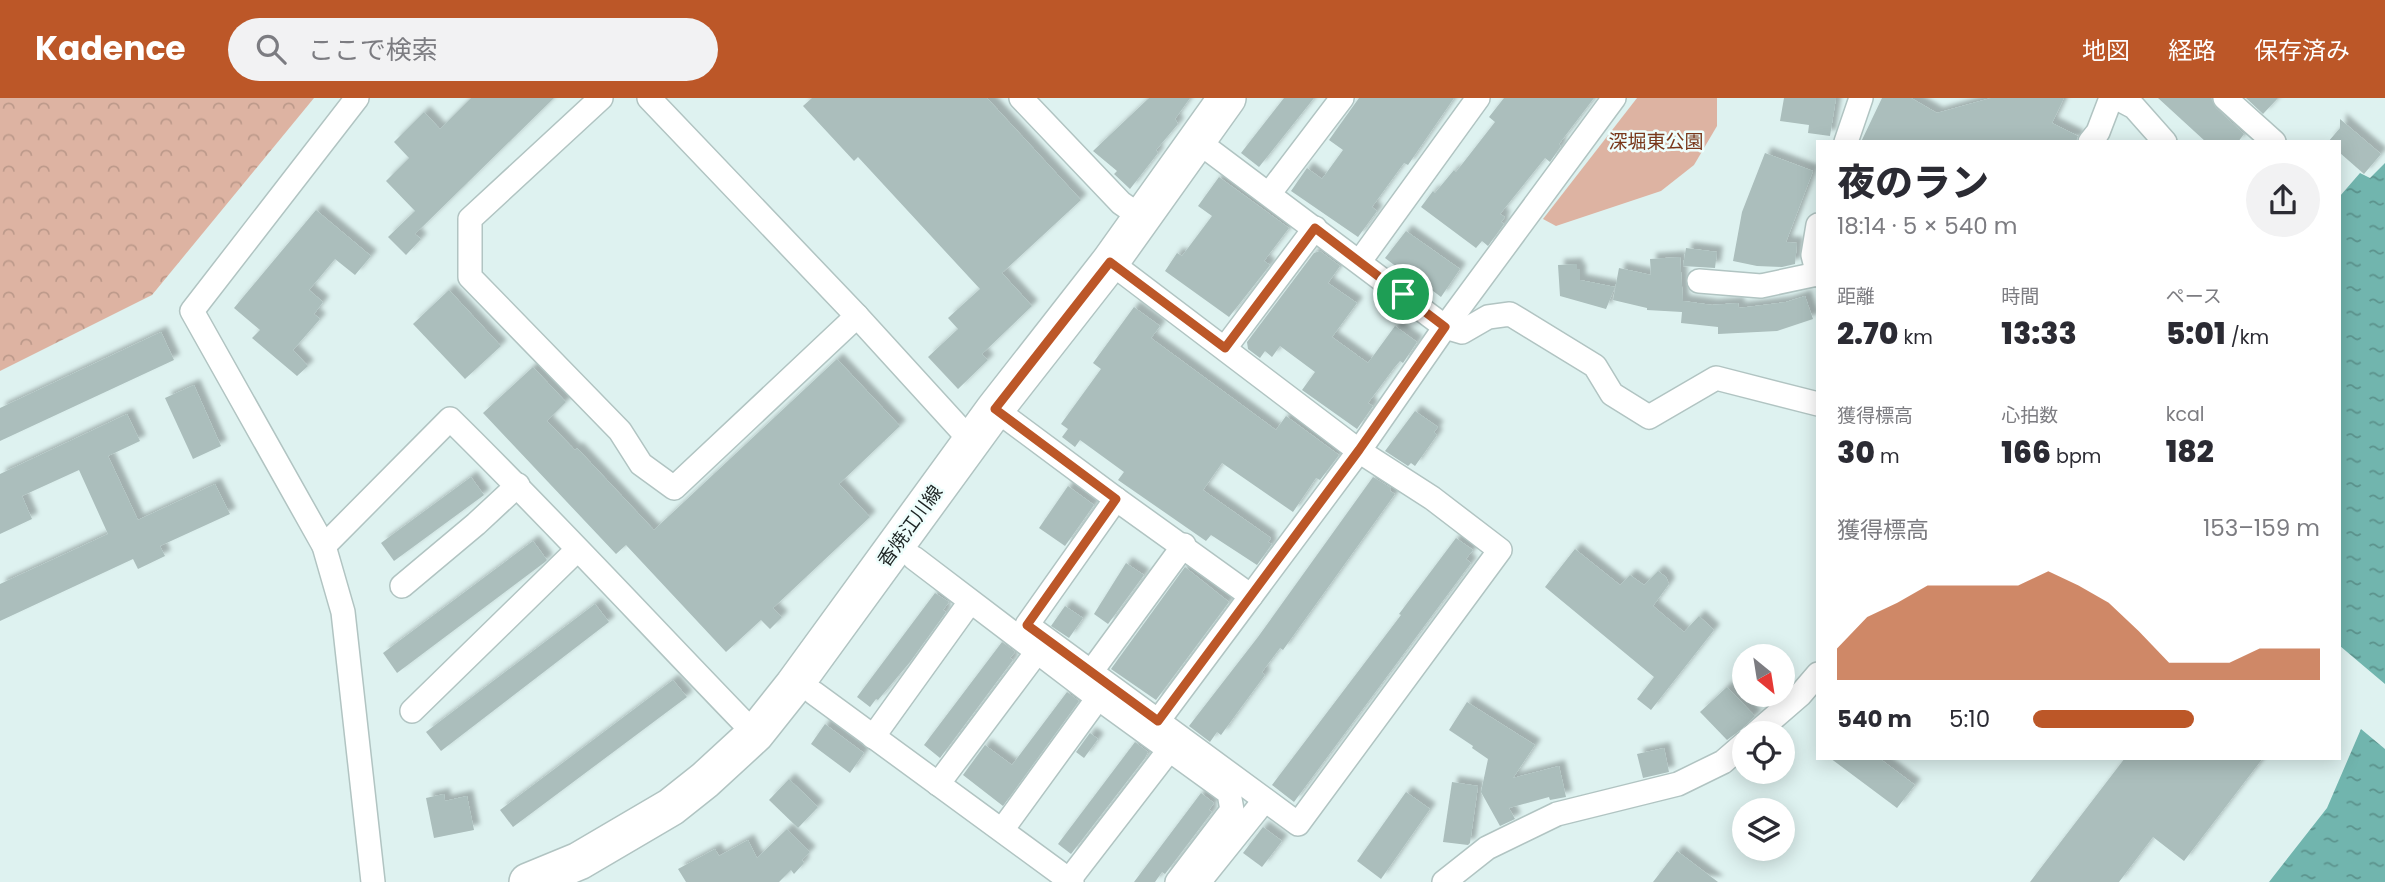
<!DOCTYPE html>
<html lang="ja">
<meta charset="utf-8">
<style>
body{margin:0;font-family:Poppins,"Noto Sans JP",sans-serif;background:#f2f2f3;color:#2b2b33;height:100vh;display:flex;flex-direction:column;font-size:26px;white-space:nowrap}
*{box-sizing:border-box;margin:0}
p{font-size:23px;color:#7c7c81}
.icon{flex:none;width:38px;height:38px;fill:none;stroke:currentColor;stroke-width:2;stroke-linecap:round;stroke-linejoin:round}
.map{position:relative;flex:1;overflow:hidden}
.side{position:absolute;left:1816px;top:42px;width:525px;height:620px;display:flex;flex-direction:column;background:#fff;border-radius:0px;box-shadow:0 4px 18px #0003}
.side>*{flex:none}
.needle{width:46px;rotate:150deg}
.tools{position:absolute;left:1732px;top:546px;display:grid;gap:14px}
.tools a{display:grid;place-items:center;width:63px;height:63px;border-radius:50%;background:#fff;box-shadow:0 4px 18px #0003;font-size:35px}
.pin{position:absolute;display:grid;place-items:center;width:60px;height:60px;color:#fff;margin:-30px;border:4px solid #fff;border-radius:50%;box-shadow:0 2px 7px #0007}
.round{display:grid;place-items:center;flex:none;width:74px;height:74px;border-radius:37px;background:#f2f2f3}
.summary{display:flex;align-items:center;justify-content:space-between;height:119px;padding:0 21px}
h1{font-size:38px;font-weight:800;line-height:52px}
.figures{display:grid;grid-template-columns:repeat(3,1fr);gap:10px;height:119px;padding:7px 21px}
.figures div{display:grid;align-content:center}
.figures b{font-size:30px;font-weight:800}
.figures small{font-size:19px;font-weight:400}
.figures p{font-size:19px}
.chart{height:196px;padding:14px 21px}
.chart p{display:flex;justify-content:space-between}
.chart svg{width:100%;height:126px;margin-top:7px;fill:#bc5728;opacity:.7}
ul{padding:0 21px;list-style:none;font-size:23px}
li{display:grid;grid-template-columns:112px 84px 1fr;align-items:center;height:52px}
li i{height:18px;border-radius:9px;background:#bc5728}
header{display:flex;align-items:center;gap:42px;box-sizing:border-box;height:98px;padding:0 35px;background:#bc5728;color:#fff}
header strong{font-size:33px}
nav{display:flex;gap:38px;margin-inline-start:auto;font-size:24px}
.search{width:490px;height:63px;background:#f2f2f3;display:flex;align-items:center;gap:18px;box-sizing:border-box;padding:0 24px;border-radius:38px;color:#7c7c81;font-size:26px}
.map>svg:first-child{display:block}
</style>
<header>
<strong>Kadence</strong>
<div class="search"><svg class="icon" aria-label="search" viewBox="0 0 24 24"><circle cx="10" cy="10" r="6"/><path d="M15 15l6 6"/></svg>ここで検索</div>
<nav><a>地図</a><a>経路</a><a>保存済み</a></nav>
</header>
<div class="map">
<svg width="2385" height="784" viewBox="0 0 2385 784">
<defs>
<pattern id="forest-crowns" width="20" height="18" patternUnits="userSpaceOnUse" patternTransform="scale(1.75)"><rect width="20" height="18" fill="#ddb3a2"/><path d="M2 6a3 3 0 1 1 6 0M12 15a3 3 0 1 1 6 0" fill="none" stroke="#bd9a8b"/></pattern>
<pattern id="water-ripples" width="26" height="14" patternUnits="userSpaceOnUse" patternTransform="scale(1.75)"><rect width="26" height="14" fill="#71b5ae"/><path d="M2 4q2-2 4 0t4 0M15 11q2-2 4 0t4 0" fill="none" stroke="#5c938d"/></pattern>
<filter id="shadow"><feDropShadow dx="6" dy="-6" stdDeviation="2" flood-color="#0004"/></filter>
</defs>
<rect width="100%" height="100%" fill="#def2f0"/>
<polygon fill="url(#forest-crowns)" points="0,0 314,0 152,197 0,273"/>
<polygon fill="#ddb3a2" points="1637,0 1717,0 1717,28 1694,67 1661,93 1556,128 1543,121"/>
<g fill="url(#water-ripples)">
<polygon points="2385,65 2385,586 2340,548 2340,98 2360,75 2370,80"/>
<polygon points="2361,631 2385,651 2385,784 2269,784 2327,710"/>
</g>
<g fill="#abbebc" filter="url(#shadow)">
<polygon points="471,0 554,0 415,136 421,141 406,157 388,139 415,113 386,83 409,60 394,44 424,14 440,31"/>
<polygon points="812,0 987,0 1081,102 1002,175 1032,208 982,256 988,262 958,291 928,259 958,231 948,220 980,191 858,59 854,63 803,8"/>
<polygon points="1149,0 1190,0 1175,21 1178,26 1156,52 1158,55 1130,91 1114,76 1117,73 1093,53"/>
<polygon points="1284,0 1314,0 1259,69 1241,55"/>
<polygon points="1359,0 1454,0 1408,67 1404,65 1372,109 1377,113 1358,139 1291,93 1307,70 1322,81 1343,52 1329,42"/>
<polygon points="1504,0 1594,0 1559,46 1561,48 1550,64 1545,60 1500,116 1505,119 1501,124 1504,126 1488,148 1482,143 1476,150 1421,109 1433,93 1435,95 1454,72 1456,74 1495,24 1489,19"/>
<polygon points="1784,0 1836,0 1830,38 1808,35 1809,27 1780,23"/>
<polygon points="1882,0 1911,0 1937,15 1991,0 2064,0 2052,25 2078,38 2076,44 1861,44"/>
<polygon points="2158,0 2211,0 2216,10 2244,36 2238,44 2206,44"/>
<polygon points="2246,0 2278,0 2263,16"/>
<polygon points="2340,21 2381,56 2364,76 2340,55 2340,44 2328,44 2340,30"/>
<polygon points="1765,55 1813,73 1786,144 1797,145 1795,166 1782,169 1757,168 1733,163 1742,114"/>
<polygon points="1219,79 1289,130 1264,163 1270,167 1229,219 1165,173 1177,155 1182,158 1212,118 1198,108"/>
<polygon points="316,112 371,158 355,177 335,161 309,192 323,204 314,216 320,221 293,252 308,268 297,278 252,240 260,232 234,210"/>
<polygon points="1406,133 1460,171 1441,199 1412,177 1410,179 1385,160"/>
<polygon points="1686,150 1717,154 1715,170 1683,168"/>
<polygon points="1320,153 1340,168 1328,185 1357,205 1332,239 1368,265 1395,228 1417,244 1403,265 1400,263 1394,270 1368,305 1373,308 1357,331 1302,292 1315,274 1280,248 1272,259 1265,253 1260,260 1248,251 1247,244 1314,155"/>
<polygon points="1680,159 1683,203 1712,207 1738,205 1739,210 1786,204 1805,198 1813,221 1777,233 1718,236 1718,229 1681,225 1682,214 1647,212 1647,210 1613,202 1619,170 1651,177 1650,161"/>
<polygon points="1577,166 1577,171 1580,171 1580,182 1615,189 1606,211 1560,198 1558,167"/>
<polygon points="449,192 501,248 465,281 413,226"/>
<polygon points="1134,209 1160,228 1151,240 1276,332 1286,318 1339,357 1320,382 1316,380 1293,414 1222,365 1203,392 1271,440 1268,444 1272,446 1257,467 1211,437 1206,443 1118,382 1124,374 1080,342 1075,349 1062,339 1068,331 1061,326 1101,271 1093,265"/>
<polygon points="161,234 174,262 0,343 0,310"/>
<polygon points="837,261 900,328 839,386 870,419 773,510 782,519 770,531 761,522 726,554 626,447 616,456 483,315 533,269 566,304 547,323 575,352 577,350 654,432"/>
<polygon points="194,287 221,348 193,361 165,300"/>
<polygon points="1415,313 1438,329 1434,334 1437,337 1415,368 1411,365 1408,368 1385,353"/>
<polygon points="127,316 140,343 108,358 138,422 215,386 230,416 160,448 165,458 138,471 133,461 0,523 0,486 108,436 79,372 22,398 32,421 0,436 0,376"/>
<polygon points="471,379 484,397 394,463 381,445"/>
<polygon points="1373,379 1391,390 1390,393 1395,396 1283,552 1280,550 1262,574 1265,577 1237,615 1221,637 1217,634 1210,644 1189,628 1258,539"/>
<polygon points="1068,388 1094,407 1065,448 1039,430"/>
<polygon points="1456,440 1473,452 1466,461 1471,465 1294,704 1272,687 1401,517 1399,516"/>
<polygon points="533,443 547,462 545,464 397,575 383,555"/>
<polygon points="1575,451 1620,487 1630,477 1644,487 1658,473 1666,479 1669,486 1653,508 1684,534 1699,518 1714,532 1651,612 1637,601 1654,579 1545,489"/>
<polygon points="1126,465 1144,477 1108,526 1094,516"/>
<polygon points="1185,469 1229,504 1156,602 1111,571"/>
<polygon points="935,495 949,504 943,512 946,514 910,564 878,602 876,601 870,609 857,599"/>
<polygon points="595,506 609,524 441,653 426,634"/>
<polygon points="1065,508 1083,520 1069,540 1051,528"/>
<polygon points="1002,544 1015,554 1010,560 1013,562 940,660 924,647"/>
<polygon points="673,582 687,599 513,729 500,712"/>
<polygon points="1727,589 1755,618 1742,631 1727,642 1700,614"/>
<polygon points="1067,594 1079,603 1003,708 963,677 985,647 1012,667"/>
<polygon points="1467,604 1535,647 1513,680 1559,668 1566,699 1550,702 1549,699 1509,710 1515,721 1500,728 1481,694 1488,661 1472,650 1473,648 1449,632"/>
<polygon points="825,626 864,655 850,675 811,646"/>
<polygon points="1090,635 1098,641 1084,660 1076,654"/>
<polygon points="1135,644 1148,654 1145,660 1071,756 1058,746"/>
<polygon points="1664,650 1669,674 1643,680 1637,656"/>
<polygon points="1830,660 1879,660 1915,687 1897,710"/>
<polygon points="2125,660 2263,660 2184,763 2153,739 2119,784 2030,784"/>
<polygon points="789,681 818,709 798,730 769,702"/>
<polygon points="1452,684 1478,688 1470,745 1468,747 1443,744"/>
<polygon points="1406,694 1430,711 1381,781 1357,763"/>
<polygon points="1201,695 1214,705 1209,712 1212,714 1165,776 1162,774 1155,784 1134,784"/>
<polygon points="444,696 445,703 467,698 474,732 434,740 426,700"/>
<polygon points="1263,729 1282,743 1262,769 1243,755"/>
<polygon points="787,731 810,754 802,762 804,765 794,776 791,772 779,784 686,784 678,771 715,751 719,758 748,742 757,760"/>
<polygon points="1677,753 1718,784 1653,784"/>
</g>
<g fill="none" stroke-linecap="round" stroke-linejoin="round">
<g stroke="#b1c4c2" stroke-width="26">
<g id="minor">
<polyline points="357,0 192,213 324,448 343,514 373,784"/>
<polyline points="601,0 470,121 470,179 620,333 641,366 674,390 857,218 972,344"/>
<polyline points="649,0 857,218"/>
<polyline points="1021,0 1121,105 1141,119"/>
<polyline points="2117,0 2134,9 2165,44"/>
<polyline points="2225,0 2274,44"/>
<polyline points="1196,42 1445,229 1462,234 1488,219 1510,216 1595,268 1612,296 1649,319 1716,280 1818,306"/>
<polyline points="1846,44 1861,0"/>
<polyline points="2090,44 2098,34 2111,0"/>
<polyline points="1269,96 1342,0"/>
<polyline points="1818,127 1813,157 1818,177"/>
<polyline points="1360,163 1478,0"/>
<polyline points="1110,164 1359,353 1432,400 1500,452 1298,726 1158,623"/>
<polyline points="1699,183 1761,188 1817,176"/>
<polyline points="1225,250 1315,130"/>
<polyline points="995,311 1116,401 1251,498"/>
<polyline points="1116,401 1027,527 1158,623 1359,353 1445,229 1614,0"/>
<path d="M324,448l126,-127c104,102 203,210 305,315"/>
<polyline points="914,460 1098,600 1229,695 1232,712 1177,784"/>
<polyline points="402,488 476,426 518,387"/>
<polyline points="1091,574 1184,447"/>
<polyline points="814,595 1072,784"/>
<polyline points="412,613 577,452"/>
<polyline points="1756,635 1800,597 1818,576"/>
<polyline points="873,639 970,504"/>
<polyline points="938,686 1037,554"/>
<polyline points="1002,732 1098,600"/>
<polyline points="1069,782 1170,651"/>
<polyline points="1199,784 1264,703"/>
<polyline points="1444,784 1487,750 1557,716 1678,686 1723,664 1745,645"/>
</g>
</g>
<g stroke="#b1c4c2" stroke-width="40">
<polyline id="primary" points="528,784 579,763 671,709 705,682 755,636 794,587 995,311 1110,164 1227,0"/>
</g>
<use href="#minor" stroke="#fff" stroke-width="23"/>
<use href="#primary" stroke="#fff" stroke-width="37"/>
</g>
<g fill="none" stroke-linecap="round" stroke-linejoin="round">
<g stroke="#fff" stroke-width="14">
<polygon id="route" points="1315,130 1445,229 1359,352 1158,623 1027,527 1116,401 995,311 1110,164 1225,250"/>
</g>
<use href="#route" stroke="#bc5728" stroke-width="9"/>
</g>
<g text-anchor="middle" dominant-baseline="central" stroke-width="5" stroke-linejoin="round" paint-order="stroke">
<g font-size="19" fill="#79381b" stroke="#eefefc">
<text x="1656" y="43">深堀東公園</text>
</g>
<g font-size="19" fill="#1c2322" stroke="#eefefc">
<text transform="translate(910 428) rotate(-54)">香焼江川線</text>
</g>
</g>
</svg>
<div class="tools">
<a><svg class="needle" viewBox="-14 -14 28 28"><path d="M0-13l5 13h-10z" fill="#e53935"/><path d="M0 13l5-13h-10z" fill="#7c7c81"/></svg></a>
<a><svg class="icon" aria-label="locate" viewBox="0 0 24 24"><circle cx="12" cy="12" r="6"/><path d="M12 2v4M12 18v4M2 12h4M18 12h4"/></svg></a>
<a><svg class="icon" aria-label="layers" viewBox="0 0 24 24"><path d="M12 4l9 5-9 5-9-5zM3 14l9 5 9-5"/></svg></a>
</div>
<div class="pin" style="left:1403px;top:196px;background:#1e9e55"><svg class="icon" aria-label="arrive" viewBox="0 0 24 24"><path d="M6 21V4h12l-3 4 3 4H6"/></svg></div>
<section class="side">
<div class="summary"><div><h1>夜のラン</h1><p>18:14 · 5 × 540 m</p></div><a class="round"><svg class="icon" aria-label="share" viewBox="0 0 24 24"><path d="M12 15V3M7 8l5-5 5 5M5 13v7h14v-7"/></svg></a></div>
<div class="figures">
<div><p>距離</p><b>2.70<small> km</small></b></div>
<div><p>時間</p><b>13:33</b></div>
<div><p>ペース</p><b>5:01<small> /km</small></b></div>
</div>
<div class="figures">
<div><p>獲得標高</p><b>30<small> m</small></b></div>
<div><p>心拍数</p><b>166<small> bpm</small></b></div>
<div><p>kcal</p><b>182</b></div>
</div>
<div class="chart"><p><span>獲得標高</span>153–159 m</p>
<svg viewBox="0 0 160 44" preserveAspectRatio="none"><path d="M0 44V33L10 22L20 17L30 11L40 11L50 11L60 11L70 6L80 11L90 17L100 27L110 38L120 38L130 38L140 33L150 33L160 33V44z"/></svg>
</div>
<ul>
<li><b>540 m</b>5:10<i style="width:56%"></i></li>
</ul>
</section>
</div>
